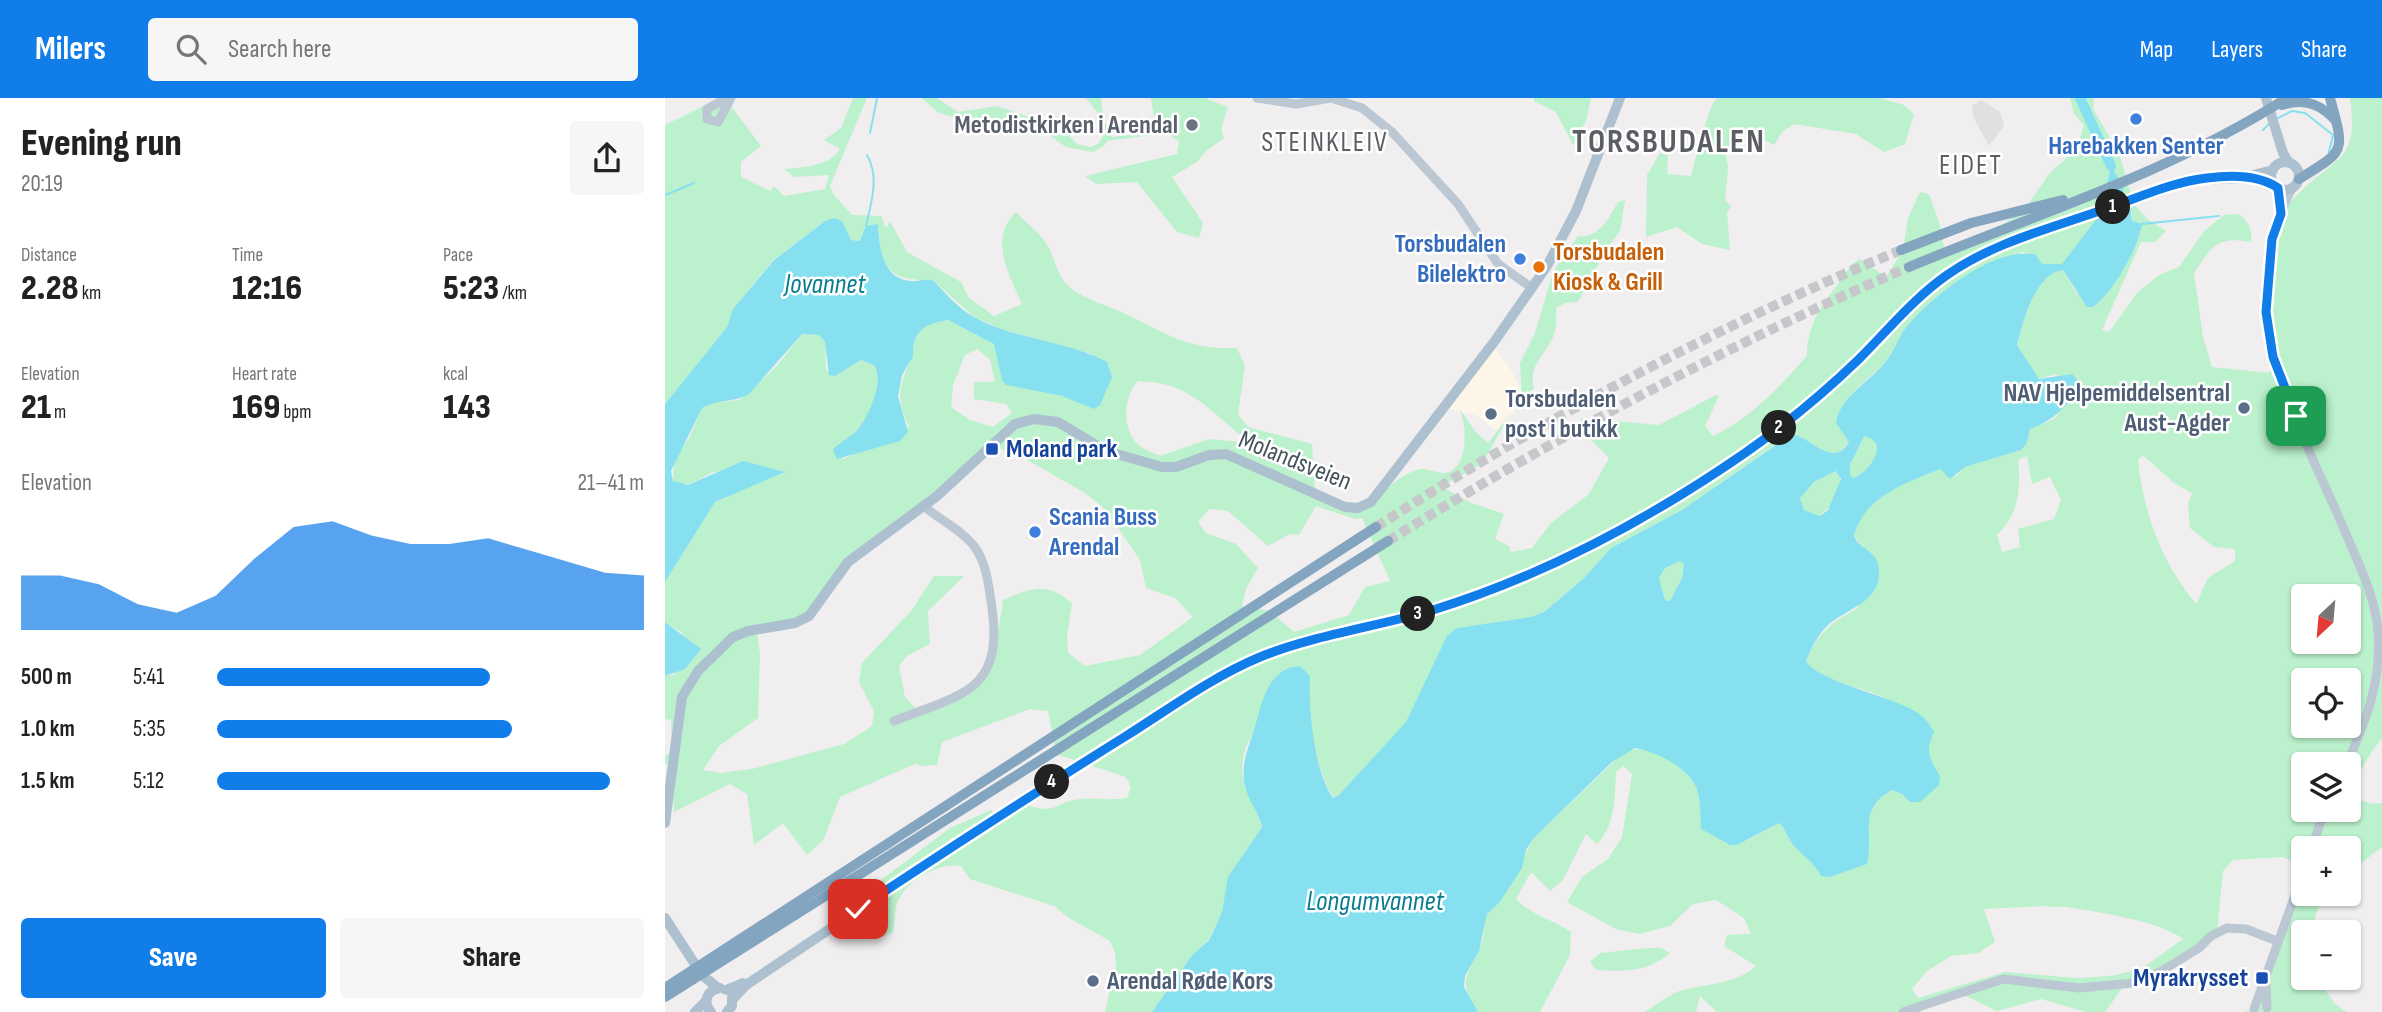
<!DOCTYPE html>
<meta charset="utf-8">
<style>
body{margin:0;font-family:"Sofia Sans Condensed",sans-serif;background:#f6f6f6;color:#222;height:100vh;display:flex;flex-direction:column;font-size:26px;white-space:nowrap}
*{box-sizing:border-box;margin:0}
p{font-size:23px;color:#767676}
.icon{flex:none;width:38px;height:38px;fill:none;stroke:currentColor;stroke-width:2;stroke-linecap:round;stroke-linejoin:round}
.map{position:relative;flex:1;overflow:hidden}
.details{display:flex;flex-direction:column;background:#fff;width:665px}
.details>*{flex:none}
.needle{width:46px;rotate:206deg}
.tools{position:absolute;left:1626px;top:486px;display:grid;gap:14px}
.tools a{display:grid;place-items:center;width:70px;height:70px;border-radius:7px;background:#fff;box-shadow:0 2px 5px #0004;font-size:35px}
.pin{position:absolute;display:grid;place-items:center;width:60px;height:60px;color:#fff;margin:-30px;border-radius:14px;box-shadow:0 4px 10px #0006}
.km{position:absolute;width:35px;height:35px;margin:-18px;border-radius:50%;background:#222;color:#fff;font-size:19px;line-height:35px;text-align:center}
.round{display:grid;place-items:center;flex:none;width:74px;height:74px;border-radius:7px;background:#f6f6f6}
.head{display:flex;align-items:center;justify-content:space-between;height:119px;padding:0 21px}
h1{font-size:38px;font-weight:800;line-height:52px}
.metrics{display:grid;grid-template-columns:repeat(3,1fr);gap:10px;height:119px;padding:7px 21px}
.metrics div{display:grid;align-content:center}
.metrics b{font-size:35px;font-weight:800}
.metrics small{font-size:19px;font-weight:400}
.metrics p{font-size:19px}
.chart{height:196px;padding:14px 21px}
.chart p{display:flex;justify-content:space-between}
.chart svg{width:100%;height:126px;margin-top:7px;fill:#117de9;opacity:.7}
.action{display:flex;gap:14px;margin-top:auto;padding:14px 21px}
.action a{flex:1;height:80px;border-radius:7px;background:#117de9;color:#fff;font-size:28px;font-weight:800;line-height:80px;text-align:center}
.action a+a{background:#f6f6f6;color:#222}
ul{padding:0 21px;list-style:none;font-size:23px}
li{display:grid;grid-template-columns:112px 84px 1fr;align-items:center;height:52px}
li i{height:18px;border-radius:9px;background:#117de9}
header{display:flex;align-items:center;gap:42px;box-sizing:border-box;height:98px;padding:0 35px;background:#117de9;color:#fff}
header strong{font-size:33px}
nav{display:flex;gap:38px;margin-inline-start:auto;font-size:24px}
.search{width:490px;height:63px;background:#f6f6f6;display:flex;align-items:center;gap:18px;box-sizing:border-box;padding:0 24px;border-radius:7px;color:#767676;font-size:26px}
main{display:flex;flex:1;min-height:0}
.map>svg:first-child{display:block}
</style>
<header>
<strong>Milers</strong>
<div class="search"><svg class="icon" aria-label="search" viewBox="0 0 24 24"><circle cx="10" cy="10" r="6"/><path d="M15 15l6 6"/></svg>Search here</div>
<nav><a>Map</a><a>Layers</a><a>Share</a></nav>
</header>
<main>
<section class="details">
<div class="head"><div><h1>Evening run</h1><p>20:19</p></div><a class="round"><svg class="icon" aria-label="share" viewBox="0 0 24 24"><path d="M12 15V3M7 8l5-5 5 5M5 13v7h14v-7"/></svg></a></div>
<div class="metrics">
<div><p>Distance</p><b>2.28<small> km</small></b></div>
<div><p>Time</p><b>12:16</b></div>
<div><p>Pace</p><b>5:23<small> /km</small></b></div>
</div>
<div class="metrics">
<div><p>Elevation</p><b>21<small> m</small></b></div>
<div><p>Heart rate</p><b>169<small> bpm</small></b></div>
<div><p>kcal</p><b>143</b></div>
</div>
<div class="chart"><p><span>Elevation</span>21–41 m</p>
<svg viewBox="0 0 160 44" preserveAspectRatio="none"><path d="M0 44V25L10 25L20 28L30 35L40 38L50 32L60 19L70 8L80 6L90 11L100 14L110 14L120 12L130 16L140 20L150 24L160 25V44z"/></svg>
</div>
<ul>
<li><b>500 m</b>5:41<i style="width:64%"></i></li>
<li><b>1.0 km</b>5:35<i style="width:69%"></i></li>
<li><b>1.5 km</b>5:12<i style="width:92%"></i></li>
</ul>
<div class="action"><a>Save</a><a>Share</a></div>
</section>
<div class="map">
<svg width="1717" height="914" viewBox="0 0 1717 914">
<rect width="100%" height="100%" fill="#f1eeef"/>
<polygon fill="#fdf5e7" points="830,250 848,275 860,301 832,333 811,317 784,311"/>
<polygon fill="#e2dfe1" points="1316,2 1335,14 1339,28 1324,48 1309,20 1307,8"/>
<g fill="#bbf1cc" fill-rule="evenodd">
<path d="M55,0h5l36,48 -20,16v15l29,14 4,-5 10,10 41,-7 4,-14 -35,2 -10,-8c17,-1 46,-3 56,-20l-16,-9 17,-12 12,-30h14l-37,88 3,8 19,21 29,1 5,12 4,-7 17,31 54,30 8,16 25,18 28,-12c-13,-30 -34,-65 -6,-92 10,11 26,22 33,36 7,14 9,31 23,41 13,10 34,16 49,23 45,20 63,38 116,36l8,18 -7,48 10,13 64,17 3,46 30,12 24,2c14,-12 30,-29 48,-34 11,-4 21,6 32,2 20,-8 18,-48 10,-64l16,23 13,12 21,-27 -27,48 -36,20 -2,4 25,14 35,12 -9,25 14,7 2,6 21,-4 19,-25 38,-29 20,-36 -29,-29 1,-11 78,7 57,-30 3,1 -14,30 8,10c39,-18 65,-48 94,-80 0,-40 24,-60 45,-92l8,-5 26,18 17,-27 5,-32 12,-26 9,2 10,28 6,30 57,-27 23,-16 24,-35 28,-26 7,-23 -10,-11 -4,-16h24l-1,11 26,44 15,51 13,15 19,12 -11,11h-14l-39,88 7,2 28,-39 22,-18 20,-8 25,-36 20,-16 14,-1c10,6 15,16 13,28 -34,-6 -39,4 -57,31l9,64 9,30 57,6c11,-22 2,-50 2,-74 1,-30 4,-63 14,-90 3,-6 9,-11 14,-16 38,-37 60,-32 51,-95h32v640c-13,18 -30,39 -25,61l15,5 10,-1v44l-26,20 -7,1v-19h-46v45h20l-13,39h-7v45h13l20,27 11,7h-103l15,-4 44,-143 -21,-8 -49,3 -10,11 -6,61 -54,35 -35,13 -23,32h-19l-45,-13 -44,12 -35,-17 -40,11 -1,7h-204l-17,-16 -4,16h-52c12,-6 26,-19 39,-22 24,-6 53,-6 73,-24l-32,-20 3,-11 24,-1 -7,-16 -28,-18 -23,4 -23,22 -31,8 -23,-5 -49,-27 15,-25 26,-18 14,-22 10,-63 -9,-8 -7,6c-1,25 -1,54 -19,72l-11,-10 -23,46 -13,11 -19,-19 -15,27c13,15 38,21 55,33l-1,23 -30,57h-62c-24,-34 -7,-38 4,-71 3,-9 2,-18 5,-27l12,-11 35,-65 91,-87c23,-8 59,13 70,34 6,11 5,31 6,44l29,16 18,-5 31,-17c7,6 7,12 12,19 8,12 20,16 30,34l9,1 37,-13c8,-29 -11,-54 25,-74l10,4 8,8 30,-26c-10,-17 -32,-61 -47,-73 -20,-16 -74,-19 -87,-42 12,-28 26,-39 52,-53l7,-59 -11,-13c10,-40 53,-53 86,-67l15,8 10,-10 56,-17 6,-7 3,-14 24,-10 23,-28 -21,-17 -17,5 -22,-34c6,-24 18,-71 46,-75l14,24 40,-15c7,-18 20,-55 13,-73 -4,-8 -8,-10 -9,-20l-12,-12 -3,26 -5,13 -39,52 -21,-1 -6,-10 -13,-2c-37,22 -84,41 -113,72 -11,12 -15,30 -27,41 -16,16 -42,34 -46,58l13,19 -10,10 -11,1 -28,-17 -16,3 -102,71 -71,38 -28,31 -39,33 -13,5 -74,11 -51,95 -68,73 -4,2c-17,-24 -28,-84 -25,-113 -34,26 -78,50 -64,102 4,14 14,25 17,40l-23,34 -17,51 -14,28 -15,14 -41,58h-47l6,-27 6,-5 -2,-27 -5,-12 -41,-23 -15,-12 -84,-27 -9,-13c-22,-4 -51,13 -62,33 -5,8 -4,24 -6,33l-10,5 -6,-54 73,-55 41,-18 7,6 13,2 10,-15c38,14 30,-1 60,-4 16,-2 30,2 46,-1l4,-11 -5,-10 -70,-23 -8,-43 -18,-2 -88,33 -5,23 -18,1 -2,-3 -77,34 -16,42 -17,16 -24,-32 -29,22 -7,-51 -17,-10 -56,28 -2,-46 -7,-2v-8l7,-5 -1,-31 -6,-1v-43l9,-1 17,-31 -10,-12 -16,-10v-40l50,-80 69,-30c-18,-6 -46,-5 -66,-1 -16,3 -28,21 -45,10l1,-21 15,-22 13,-30 7,-5 30,-3 38,-34 25,-32 17,1 6,7 1,28 9,6 26,-16 13,5c9,17 -4,54 -18,66 -5,5 -12,9 -18,13l5,15 24,-11 18,-3 24,-18c-14,-28 -10,-44 4,-70 -1,-25 10,-33 35,-37l46,24 12,41 56,11 32,12 -2,-54 -88,-24 -30,-13 -40,-36c-47,-2 -53,-10 -56,-57l-18,17 -9,-1 -18,-22 -8,3 -52,39 -40,49 -6,18 -62,77v-279zM312,251l13,11 5,22h-21v17l32,5 6,9 -19,14 -23,-7 -19,-13 2,-22 12,-30zM473,283c49,1 67,25 102,54l1,7 -32,-3 -49,17c-6,-3 -15,-6 -20,-10 -19,-15 -17,-49 -2,-65zM324,350h11l29,13 56,32 20,16 35,51 6,28 29,10 18,19 -53,38 -55,11 -17,-13 -1,-17 5,-33c-26,-22 -40,-15 -69,-3 -10,75 -18,81 -87,109l-11,-12 -6,-31 8,-10 23,-12 -2,-33 36,-35h-30l-23,35 -49,52 -3,19 15,29 -2,15 -28,18 -92,25 -32,4 -17,-3 16,-24 39,-28 2,-64 -3,-22 48,-18 46,-56zM1478,357l31,28 18,10 -4,11 2,24 24,19 21,2v12l-27,17 -12,26c-35,-43 -52,-89 -58,-144zM1362,358l5,28 18,-7 11,23 -7,19 -36,10 2,18 -18,5 -5,-17c22,-22 24,-45 21,-75zM651,408l39,13 7,-1 28,63 -25,6 -16,28 -55,17 -24,-21 -28,-5 4,-18 12,-20 -22,-24 -30,-11 -8,-11 11,-13 19,2 40,35 22,-12 9,1zM1638,499h46v45h-46zM1638,583h46v45h-46zM1638,667h46v45h-46zM1381,808c6,2 14,0 21,1 30,5 93,14 116,32l-42,30 -30,7 -35,2 -71,-6 -87,26 -6,-9 15,-18 24,-15 27,-3 17,-11 -11,-33z"/>
<polygon points="257,0 272,0 293,14 332,8 398,31 412,46 425,49 433,46 438,38 432,14 421,0 436,0 438,20 447,39 487,34 491,31 486,0 540,0 563,9 556,31 559,40 541,53 532,64 507,79 538,125 534,140 512,134 472,84 431,86 420,78 512,56 514,43 501,35 442,43 439,48 428,54 401,49 381,35 321,30 272,14"/>
<polygon points="869,0 926,0 921,23 908,47 891,14 869,3"/>
<path d="M1052,0h163l24,7 10,9 -9,30 -21,8 -28,-18 -62,-10 -12,8 -8,13 -27,-14 -22,19 3,18 -3,32 6,7 -4,5 3,38 -28,-6 -25,-17 -31,10 1,-62 13,-22 8,2 -1,19 24,2c4,-14 18,-73 26,-78z"/>
<path d="M960,102l-5,31 -14,19 -28,52 -13,1 -9,5c0,7 1,16 -1,23 -5,21 -28,32 -21,57l-12,12 -2,-37 15,-30 18,-61 25,-36c22,2 30,-17 40,-34z"/>
<path d="M1199,337c27,8 7,36 -10,43l-5,-3 1,-10z"/>
<path d="M1171,373l4,2c2,16 -8,34 -21,43l-15,-6 -4,-12 14,-16z"/>
<polygon points="1015,462 1019,466 1017,480 1005,503 1000,502 994,480 1000,470"/>
<path d="M983,850h13l9,5c-22,19 -45,19 -74,17l-6,-8 10,-9z"/>
</g>
<g fill="#86e0f0" fill-rule="evenodd">
<path d="M1446,68l13,22 -2,9 8,7 2,17 10,3c-4,25 -29,68 -49,83h-6l-24,-37c-28,4 -40,51 -46,75l22,34 33,-5 7,8c-6,22 -28,40 -49,47l-3,14 -6,7 -56,17 -15,12 -10,-10c-33,14 -76,27 -86,67 6,13 21,15 24,28 8,37 -31,44 -49,60 -11,10 -17,23 -23,37 13,23 100,37 118,57 4,4 7,9 10,14 -9,21 -5,25 6,44l-1,9 -19,17h-10l-8,-8 -10,-4c-36,20 -17,45 -25,74l-37,13 -9,-1c-10,-18 -22,-22 -30,-34 -5,-7 -5,-13 -12,-19l-42,22h-7l-29,-16c-1,-13 0,-33 -6,-44 -11,-20 -39,-33 -60,-37l-23,14 -78,76 -8,12 -4,18 -23,35 -12,11 -8,37 -14,25 -1,11 14,25h-326l41,-58 16,-14 13,-28 6,-35 34,-50c-3,-15 -14,-26 -17,-41 -5,-21 4,-40 10,-59 7,-25 13,-59 45,-61l10,10c-2,34 4,94 23,122l5,-2 68,-74 41,-86 10,-8 74,-11 13,-5 39,-33 28,-31 71,-38 110,-76c19,3 41,35 57,8l-13,-19c4,-27 34,-41 50,-62 9,-11 13,-26 22,-36 28,-31 83,-77 127,-71l7,10h20l39,-51zM1199,338c27,6 6,35 -10,42l-4,-3v-10zM1171,373l5,8 -13,31 -8,6 -16,-6 -4,-12 14,-16zM1015,463l4,3 -2,14 -12,23 -5,-1 -6,-22 6,-10z"/>
<path d="M169,120l8,3 9,19 9,1 6,-15 12,-2c1,22 4,56 34,57 9,0 13,-3 22,0 12,13 24,27 40,36 41,23 92,23 133,45l5,15 -12,28 -6,4 -32,-13 -56,-11 -4,-5 -8,-36 -46,-24c-25,4 -36,12 -35,37l-11,18 -4,21 10,36 -8,9 -63,18 -4,-9c7,-9 19,-13 26,-22 11,-15 25,-46 15,-63l-13,-5 -26,16 -6,-1 -4,-33 -6,-7 -17,-1 -53,60c-15,9 -33,5 -47,14l-31,63 2,10 15,4 55,-24 42,11 -70,30 -50,80v-178l62,-77 6,-18 41,-49 51,-39z"/>
<polygon points="0,524 36,551 20,571 0,578"/>
</g>
<g fill="none" stroke-linecap="round" stroke-linejoin="round">
<g stroke="#86e0f0" stroke-width="2">
<polyline points="1613,20 1627,13 1640,15 1668,37 1664,54"/>
<polyline points="1598,32 1605,25"/>
<polyline points="205,35 212,0"/>
<polyline points="0,97 29,85"/>
<polyline points="1477,126 1554,118"/>
<path d="M201,128c5,-23 14,-49 1,-71"/>
</g>
<polyline stroke="#86e0f0" stroke-width="10" points="1415,0 1446,68"/>
<g stroke="#c6c7ca" stroke-width="10" stroke-dasharray="10 5" stroke-linecap="butt">
<path d="M711,429c167,-107 342,-202 525,-277"/>
<path d="M723,443c167,-104 339,-196 521,-274"/>
</g>
<g stroke="#bbc8d3" stroke-width="9">
<polyline points="62,0 42,11 42,21 53,24 66,0"/>
<polyline points="592,0 631,6 666,0 697,10 727,34 793,106 833,166 867,190"/>
<polyline points="1613,90 1616,110"/>
<path d="M1627,90c-64,125 7,234 55,348 13,31 29,63 31,96 4,48 -12,90 -32,133"/>
<path d="M229,623c65,-26 110,-28 98,-113 -3,-20 -5,-45 -18,-62 -13,-17 -35,-26 -50,-40"/>
<polyline points="1646,751 1660,712"/>
<polyline points="1601,888 1602,910"/>
<polyline points="1589,911 1638,775"/>
<polyline points="1238,914 1338,881 1414,890 1469,885 1495,874 1534,850 1546,838 1562,830 1581,831 1612,843"/>
</g>
<g stroke="#adc0cf" stroke-width="10">
<polyline points="1601,0 1618,55 1624,65"/>
<circle cx="1620" cy="78" r="14"/>
<polyline points="1588,77 1608,72"/>
<polyline points="0,725 17,599 33,573 68,539 83,533 130,525 144,518 183,464 272,398 350,326 369,321 393,324 441,353 497,369 511,369 544,357 561,356 680,409 693,410 706,404 829,244 882,168 911,113 955,0"/>
<polyline points="0,820 37,877 53,890"/>
<polyline points="61,892 78,885"/>
<polyline points="67,902 81,887 331,720 571,570 610,554 768,512 853,482 923,451 1001,408 1110,333 1158,294 1261,193 1306,162 1350,143 1528,82 1586,80 1609,87"/>
<polyline points="30,914 41,903"/>
<path d="M46,914c-9,-10 -4,-22 9,-24"/>
<polyline points="62,914 67,908 67,899"/>
</g>
<g stroke="#84a5c0" stroke-width="10">
<path d="M1617,7c21,-7 38,-2 53,15"/>
<path d="M1634,81c47,-29 46,-26 31,-81"/>
<polyline points="1236,152 1306,125 1398,102"/>
<path d="M1244,169c127,-53 261,-94 378,-169"/>
<polyline points="0,890 711,429"/>
<polyline points="0,899 723,443"/>
</g>
</g>
<g fill="none" stroke-linecap="round" stroke-linejoin="round">
<g stroke="#fff" stroke-width="14">
<path id="route" d="M193,811c89,-59 178,-117 268,-173 43,-27 86,-59 134,-79 54,-22 116,-30 173,-47 113,-35 215,-90 312,-157 40,-28 79,-60 114,-94 28,-28 55,-61 88,-84 47,-33 105,-47 158,-66 33,-11 67,-27 102,-31 23,-3 51,-4 71,10l3,26 -9,25 -6,73 7,45 23,59"/>
</g>
<use href="#route" stroke="#117de9" stroke-width="9"/>
</g>
<g fill="#3f7fe0" stroke="#fff" stroke-width="2.5">
<circle cx="1471" cy="21" r="7"/>
<circle cx="855" cy="161" r="7"/>
<circle cx="370" cy="434" r="7"/>
</g>
<circle fill="#6b7280" stroke="#fff" stroke-width="2.5" cx="527" cy="27" r="7"/>
<circle fill="#e8710a" stroke="#fff" stroke-width="2.5" cx="874" cy="169" r="7"/>
<g fill="#5c6f8a" stroke="#fff" stroke-width="2.5">
<circle cx="1579" cy="310" r="7"/>
<circle cx="826" cy="316" r="7"/>
<circle cx="428" cy="883" r="7"/>
</g>
<g fill="#1a4fb4" stroke="#fff" stroke-width="2.5">
<rect x="320" y="344" width="14" height="14" rx="3.5"/>
<rect x="1590" y="873" width="14" height="14" rx="3.5"/>
</g>
<g text-anchor="middle" dominant-baseline="central" stroke-width="5" stroke-linejoin="round" paint-order="stroke">
<g font-size="26" font-weight="bold" fill="#5b616d" stroke="#fff" text-anchor="end">
<text x="513" y="27">Metodistkirken i Arendal</text>
</g>
<g font-size="26" font-weight="bold" fill="#366cbe" stroke="#fff">
<text x="1471" y="48">Harebakken Senter</text>
<text x="841" y="146" text-anchor="end">Torsbudalen<tspan x="841" dy="30">Bilelektro</tspan></text>
<text x="384" y="419" text-anchor="start">Scania Buss<tspan x="384" dy="30">Arendal</tspan></text>
</g>
<g font-size="26" font-weight="bold" fill="#c56008" stroke="#fff" text-anchor="start">
<text x="888" y="154">Torsbudalen<tspan x="888" dy="30">Kiosk &amp; Grill</tspan></text>
</g>
<g font-size="26" font-weight="bold" fill="#4e5e75" stroke="#fff" text-anchor="start">
<text x="1565" y="295" text-anchor="end">NAV Hjelpemiddelsentral<tspan x="1565" dy="30">Aust-Agder</tspan></text>
<text x="840" y="301">Torsbudalen<tspan x="840" dy="30">post i butikk</tspan></text>
<text x="442" y="883">Arendal Røde Kors</text>
</g>
<g font-size="26" font-weight="bold" fill="#164399" stroke="#fff" text-anchor="start">
<text x="341" y="351">Moland park</text>
<text x="1583" y="880" text-anchor="end">Myrakrysset</text>
</g>
<g font-size="26" fill="#46535d" stroke="#fff">
<text transform="translate(630 363) rotate(22)">Molandsveien</text>
</g>
<g font-size="28" letter-spacing="2" fill="#5b5f64" stroke="#fff">
<text x="660" y="44">STEINKLEIV</text>
<text x="1306" y="67">EIDET</text>
</g>
<g font-size="28" font-style="italic" fill="#087c90" stroke="#fff">
<text x="160" y="186">Jovannet</text>
<text x="710" y="803">Longumvannet</text>
</g>
<g font-size="33" font-weight="bold" letter-spacing="2" fill="#5b5f64" stroke="#fff">
<text x="1004" y="44">TORSBUDALEN</text>
</g>
</g>
</svg>
<div class="tools">
<a><svg class="needle" viewBox="-14 -14 28 28"><path d="M0-13l5 13h-10z" fill="#e53935"/><path d="M0 13l5-13h-10z" fill="#767676"/></svg></a>
<a><svg class="icon" aria-label="locate" viewBox="0 0 24 24"><circle cx="12" cy="12" r="6"/><path d="M12 2v4M12 18v4M2 12h4M18 12h4"/></svg></a>
<a><svg class="icon" aria-label="layers" viewBox="0 0 24 24"><path d="M12 4l9 5-9 5-9-5zM3 14l9 5 9-5"/></svg></a>
<a>+</a>
<a>−</a>
</div>
<div class="pin" style="left:1631px;top:318px;background:#1e9e55"><svg class="icon" aria-label="arrive" viewBox="0 0 24 24"><path d="M6 21V4h12l-3 4 3 4H6"/></svg></div>
<div class="pin" style="left:193px;top:811px;background:#d93025"><svg class="icon" aria-label="check" viewBox="0 0 24 24"><path d="M5 12l5 5 9-10"/></svg></div>
<b class="km" style="left:1448px;top:109px">1</b>
<b class="km" style="left:1114px;top:330px">2</b>
<b class="km" style="left:753px;top:516px">3</b>
<b class="km" style="left:387px;top:684px">4</b>
</div>
</main>
